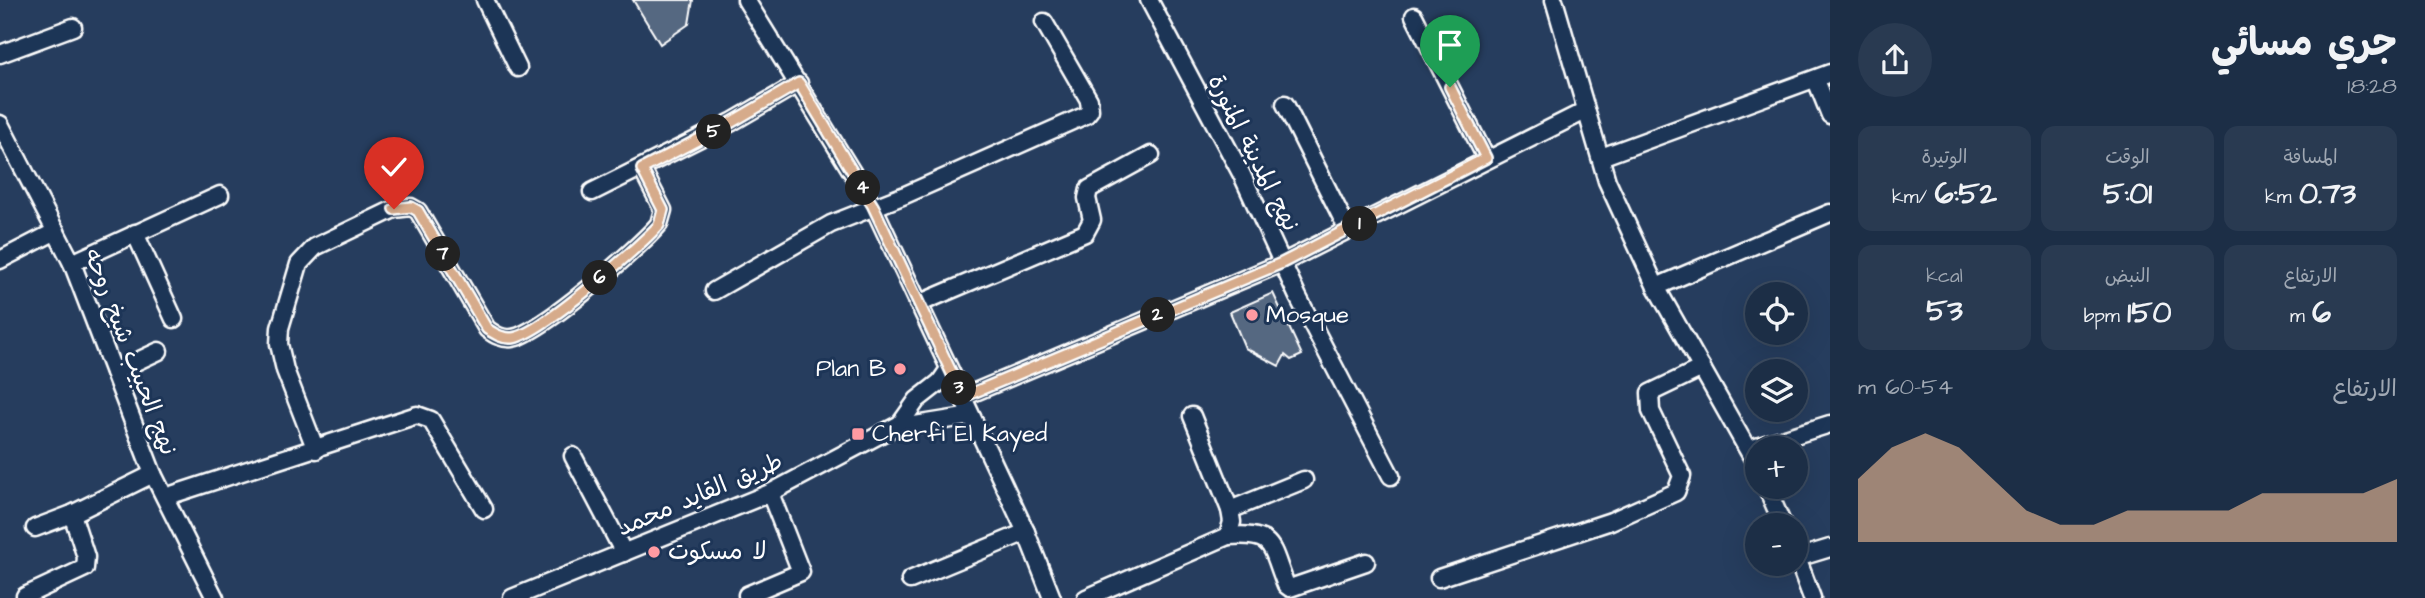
<!DOCTYPE html>
<html lang="ar">
<meta charset="utf-8">
<style>
body{margin:0;font-family:"Architects Daughter","Playpen Sans Arabic",sans-serif;background:#293a51;color:#f1f3f6;direction:rtl;height:100vh;display:flex;flex-direction:column;font-size:26px;white-space:nowrap}
*{box-sizing:border-box;margin:0}
p{font-size:23px;color:#a0a8b3}
.icon{flex:none;width:38px;height:38px;fill:none;stroke:currentColor;stroke-width:2;stroke-linecap:round;stroke-linejoin:round}
.map{position:relative;flex:1;overflow:hidden;direction:ltr}
.panel{display:flex;flex-direction:column;background:#1c2e46;width:595px}
.panel>*{flex:none}
.fabs{position:absolute;left:1745px;top:282px;display:grid;gap:14px}
.fabs a{display:grid;place-items:center;width:63px;height:63px;border-radius:50%;background:#1c2e46;box-shadow:0 7px 28px #0002,0 0 0 2px #3a4a5f;font-size:35px}
.pin{position:absolute;display:grid;place-items:center;width:60px;height:60px;color:#fff;margin:-72px -30px;border-radius:50% 50% 50% 0;rotate:-45deg;box-shadow:0 0 7px #0007}
.pin .icon{rotate:45deg}
.km{position:absolute;width:35px;height:35px;margin:-18px;border-radius:50%;background:#222;color:#fff;font-size:19px;line-height:35px;text-align:center}
.round{display:grid;place-items:center;flex:none;width:74px;height:74px;border-radius:37px;background:#293a51}
.head{display:flex;align-items:center;justify-content:space-between;height:119px;padding:0 28px}
h1{font-size:38px;font-weight:700;line-height:52px}
.metrics{display:grid;grid-template-columns:repeat(3,1fr);gap:10px;height:119px;padding:7px 28px}
.metrics div{display:grid;align-content:center;border-radius:14px;background:#293a51;text-align:center}
.metrics b{font-size:30px;font-weight:700}
.metrics small{font-size:19px;font-weight:400}
.metrics p{font-size:19px}
.chart{height:196px;padding:14px 28px}
.chart p{display:flex;justify-content:space-between}
.chart svg{width:100%;height:126px;margin-top:7px;fill:#d6ab8b;opacity:.7}
main{display:flex;flex:1;min-height:0}
.map>svg:first-child{display:block}
</style>
<main>
<section class="panel">
<div class="head"><div><h1>جري مسائي</h1><p>18:28</p></div><a class="round"><svg class="icon" aria-label="share" viewBox="0 0 24 24"><path d="M12 15V3M7 8l5-5 5 5M5 13v7h14v-7"/></svg></a></div>
<div class="metrics">
<div><p>المسافة</p><b>0.73<small> km</small></b></div>
<div><p>الوقت</p><b>5:01</b></div>
<div><p>الوتيرة</p><b>6:52<small> /km</small></b></div>
</div>
<div class="metrics">
<div><p>الارتفاع</p><b>6<small> m</small></b></div>
<div><p>النبض</p><b>150<small> bpm</small></b></div>
<div><p>kcal</p><b>53</b></div>
</div>
<div class="chart"><p><span>الارتفاع</span>54–60 m</p>
<svg viewBox="0 0 160 44" preserveAspectRatio="none"><path d="M0 44V22L10 11L20 6L30 11L40 22L50 33L60 38L70 38L80 33L90 33L100 33L110 33L120 27L130 27L140 27L150 27L160 22V44z"/></svg>
</div>
</section>
<div class="map">
<svg width="1830" height="598" viewBox="0 0 1830 598">
<rect width="100%" height="100%" fill="#263d5e"/>
<filter id="ink" filterUnits="userSpaceOnUse"><feTurbulence type="fractalNoise" baseFrequency=".0143" numOctaves="2"/><feDisplacementMap in="SourceGraphic" scale="14" xChannelSelector="R" yChannelSelector="G"/><feConvolveMatrix kernelMatrix="1 2 1 2 8 2 1 2 1" color-interpolation-filters="sRGB"/></filter>
<g filter="url(#ink)">
<g fill="#556781" stroke="#fff" stroke-width="2">
<polygon points="633,0 693,0 689,24 660,44"/>
<polygon points="1273,293 1302,355 1291,360 1285,355 1279,366 1245,348 1230,312"/>
</g>
<g fill="none" stroke-linecap="round" stroke-linejoin="round">
<g stroke="#fff" stroke-width="21">
<g id="minor">
<polyline points="485,0 518,68"/>
<polyline points="746,0 873,206 1026,532 1052,598"/>
<polyline points="1149,0 1242,175 1298,297 1391,476"/>
<polyline points="1554,0 1607,181 1656,287 1757,466"/>
<polyline points="1414,16 1486,158"/>
<polyline points="0,54 73,27"/>
<polyline points="1816,80 1830,115"/>
<polyline points="1285,104 1348,230"/>
<polyline points="0,124 72,263 153,474 215,598"/>
<polyline points="1601,157 1830,73"/>
<polyline points="592,192 732,122 799,83"/>
<polyline points="135,233 174,319"/>
<polyline points="0,260 56,231"/>
<polyline points="72,263 220,195"/>
<polyline points="1656,287 1830,213"/>
<polyline points="714,291 831,224 905,195 1086,115 1090,110 1089,100 1044,22"/>
<polyline points="918,304 1085,233 1092,220 1087,198 1089,189 1151,155"/>
<polyline points="114,372 159,351"/>
<polyline points="963,397 1282,263 1585,111"/>
<polyline points="900,424 915,425 971,416"/>
<polyline points="1750,449 1830,424"/>
<path d="M316,450l-31,-80 -6,-26 1,-16 19,-64 16,-17 79,-38 17,-2 7,4 69,118c8,6 15,10 25,9 26,-2 128,-91 147,-114l4,-14 -21,-41"/>
<polyline points="573,456 624,553"/>
<polyline points="1766,486 1783,525"/>
<polyline points="165,497 417,415 431,420 484,509"/>
<polyline points="1230,510 1304,480"/>
<polyline points="35,528 72,514 153,474"/>
<path d="M1228,536c48,-4 42,10 58,49l4,3 76,-26"/>
<polyline points="1796,555 1812,598"/>
<polyline points="1797,558 1830,548"/>
<polyline points="1439,578 1611,521 1676,492 1682,476 1651,411 1650,393 1702,368"/>
<polyline points="910,580 1026,532"/>
<polyline points="747,595 801,572 770,493"/>
<polyline points="25,596 85,568 86,557 72,514"/>
<polyline points="512,598 770,493 900,424 917,400 940,382 949,369"/>
<polyline points="1086,598 1228,536 1232,522 1230,510 1192,416"/>
</g>
</g>
<use href="#minor" stroke="#1d3557" stroke-width="16"/>
</g>
</g>
<g fill="none" stroke-linecap="round" stroke-linejoin="round" filter="url(#ink)">
<g stroke="#fff" stroke-width="14">
<path id="route" d="M394,209l17,-2 7,4 69,118c8,5 16,10 25,9 27,-2 127,-91 147,-113l4,-15 -21,-41 90,-47 67,-39 74,123 90,191 319,-134 204,-105 -36,-71"/>
</g>
<use href="#route" stroke="#d6ab8b" stroke-width="9"/>
</g>
<g fill="#ff9aa2" stroke="#1d3557" stroke-width="2.5">
<circle cx="1252" cy="315" r="7"/>
<circle cx="900" cy="369" r="7"/>
<rect x="851" y="427" width="14" height="14" rx="3.5"/>
<circle cx="654" cy="552" r="7"/>
</g>
<g text-anchor="middle" dominant-baseline="central" stroke-width="6" stroke-linejoin="round" paint-order="stroke">
<g font-size="24" fill="#fff" stroke="#1d3557">
<text transform="translate(1253 153) rotate(63)">نهج المدينة المنورة</text>
<text transform="translate(130 352) rotate(69)">نهج الحبيب شيخ روحه</text>
<text transform="translate(700 495) rotate(-23)">طريق القايد محمد</text>
</g>
<g font-size="24" fill="#fff" stroke="#1d3557" text-anchor="start">
<text x="1266" y="315">Mosque</text>
<text x="886" y="369" text-anchor="end">Plan B</text>
<text x="872" y="434">Cherfi El Kayed</text>
<text x="668" y="552">لا مسكوت</text>
</g>
</g>
</svg>
<div class="fabs">
<a><svg class="icon" aria-label="locate" viewBox="0 0 24 24"><circle cx="12" cy="12" r="6"/><path d="M12 2v4M12 18v4M2 12h4M18 12h4"/></svg></a>
<a><svg class="icon" aria-label="layers" viewBox="0 0 24 24"><path d="M12 4l9 5-9 5-9-5zM3 14l9 5 9-5"/></svg></a>
<a>+</a>
<a>−</a>
</div>
<div class="pin" style="left:1450px;top:87px;background:#1e9e55"><svg class="icon" aria-label="arrive" viewBox="0 0 24 24"><path d="M6 21V4h12l-3 4 3 4H6"/></svg></div>
<div class="pin" style="left:394px;top:209px;background:#d93025"><svg class="icon" aria-label="check" viewBox="0 0 24 24"><path d="M5 12l5 5 9-10"/></svg></div>
<b class="km" style="left:1360px;top:224px">1</b>
<b class="km" style="left:1158px;top:315px">2</b>
<b class="km" style="left:959px;top:388px">3</b>
<b class="km" style="left:863px;top:188px">4</b>
<b class="km" style="left:714px;top:132px">5</b>
<b class="km" style="left:600px;top:278px">6</b>
<b class="km" style="left:443px;top:254px">7</b>
</div>
</main>
